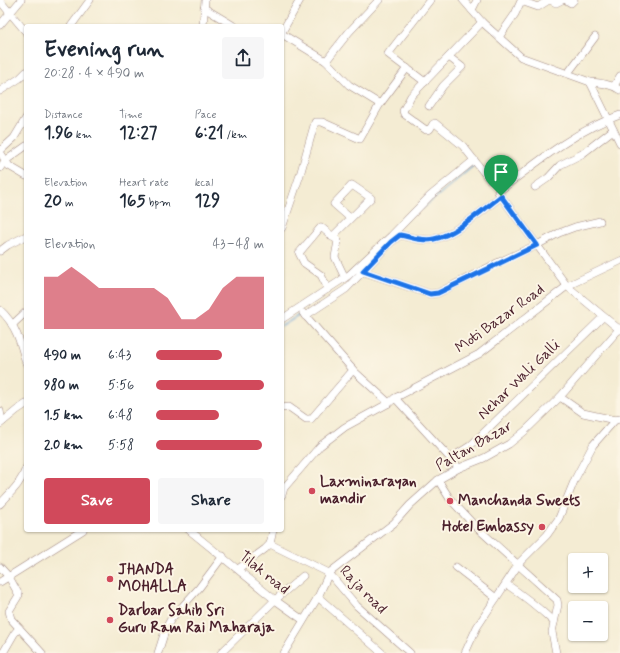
<!DOCTYPE html>
<meta charset="utf-8">
<style>
body{margin:0;font-family:Mynerve,sans-serif;background:#f6f6f7;color:#1f2937;height:100vh;display:flex;flex-direction:column;font-size:15px;white-space:nowrap}
*{box-sizing:border-box;margin:0}
p{font-size:13px;color:#747a83}
.icon{flex:none;width:22px;height:22px;fill:none;stroke:currentColor;stroke-width:2;stroke-linecap:round;stroke-linejoin:round}
.map{position:relative;flex:1;overflow:hidden}
.details{position:absolute;left:24px;top:24px;width:260px;height:508px;display:flex;flex-direction:column;background:#fff;border-radius:4px;box-shadow:0 1px 3px #0004}
.details>*{flex:none}
.tools{position:absolute;left:568px;top:553px;display:grid;gap:8px}
.tools a{display:grid;place-items:center;width:40px;height:40px;border-radius:4px;background:#fff;box-shadow:0 1px 3px #0004;font-size:20px}
.pin{position:absolute;display:grid;place-items:center;width:34px;height:34px;color:#fff;margin:-41px -17px;border-radius:50% 50% 50% 0;rotate:-45deg;box-shadow:0 0 4px #0007}
.pin .icon{rotate:45deg}
.round{display:grid;place-items:center;flex:none;width:42px;height:42px;border-radius:4px;background:#f6f6f7}
.overview{display:flex;align-items:center;justify-content:space-between;height:68px;padding:0 20px}
h1{font-size:22px;font-weight:800;line-height:30px}
.metrics{display:grid;grid-template-columns:repeat(3,1fr);gap:6px;height:68px;padding:4px 20px}
.metrics div{display:grid;align-content:center}
.metrics b{font-size:17px;font-weight:800}
.metrics small{font-size:11px;font-weight:400}
.metrics p{font-size:11px}
.chart{height:112px;padding:8px 20px}
.chart p{display:flex;justify-content:space-between}
.chart svg{width:100%;height:72px;margin-top:4px;fill:#d1495b;opacity:.7}
.primary-button{display:flex;gap:8px;margin-top:auto;padding:8px 20px}
.primary-button a{flex:1;height:46px;border-radius:4px;background:#d1495b;color:#fff;font-size:16px;font-weight:800;line-height:46px;text-align:center}
.primary-button a+a{background:#f6f6f7;color:#1f2937}
ul{padding:0 20px;list-style:none;font-size:13px}
li{display:grid;grid-template-columns:64px 48px 1fr;align-items:center;height:30px}
li i{height:10px;border-radius:5px;background:#d1495b}
.map>svg:first-child{display:block}
</style>
<div class="map">
<svg width="620" height="653" viewBox="0 0 620 653">
<rect width="100%" height="100%" fill="#fcf5e5"/>
<filter id="ink" filterUnits="userSpaceOnUse"><feTurbulence type="fractalNoise" baseFrequency=".025" numOctaves="2"/><feDisplacementMap in="SourceGraphic" scale="8" xChannelSelector="R" yChannelSelector="G"/><feConvolveMatrix kernelMatrix="1 2 1 2 8 2 1 2 1" color-interpolation-filters="sRGB"/></filter>
<filter id="wash" filterUnits="userSpaceOnUse"><feTurbulence type="fractalNoise" baseFrequency=".012" numOctaves="4" result="noise"/><feDisplacementMap in="SourceGraphic" scale="16" xChannelSelector="R" yChannelSelector="G"/><feGaussianBlur stdDeviation="0.9" result="paint"/><feColorMatrix in="noise" values="0 0 0 0 0 0 0 0 0 0 0 0 0 0 0 0 0 1.4 0 .05"/><feComposite in="paint" operator="in"/></filter>
<g filter="url(#wash)">
<rect width="100%" height="100%" fill="#f4ecd3"/>
<g fill="none" stroke-linecap="round" stroke-linejoin="round">
<g stroke="#62a1d4" stroke-width="1.5">
<polyline points="422,209 474,165"/>
<polyline points="282,326 301,314"/>
</g>
</g>
</g>
<g filter="url(#ink)">
<g fill="none" stroke-linecap="round" stroke-linejoin="round">
<g stroke="#9f867f" stroke-width="8">
<g id="minor">
<polyline points="463,0 482,22 521,57 590,82 620,143"/>
<polyline points="550,0 556,3 562,0"/>
<polyline points="566,0 571,3 574,0"/>
<polyline points="0,1 26,32"/>
<polyline points="204,8 234,26"/>
<polyline points="472,10 477,0"/>
<polyline points="482,22 411,96 403,111 404,114 426,130 430,129 433,124 435,123 463,146 489,179"/>
<polyline points="0,25 21,0"/>
<polyline points="71,26 90,0"/>
<polyline points="203,26 205,0"/>
<polyline points="282,32 300,0"/>
<polyline points="282,34 326,61 349,32 379,0"/>
<polyline points="499,37 515,14 521,1 538,7 549,0"/>
<polyline points="568,73 595,37"/>
<polyline points="425,82 388,54 430,0"/>
<path d="M590,82c10,1 21,2 30,8"/>
<polyline points="614,86 620,76"/>
<polyline points="0,91 20,78 26,72"/>
<polyline points="380,104 407,68"/>
<polyline points="429,106 443,86 462,67 449,57"/>
<path d="M620,115c-46,16 -84,48 -122,77l69,94 53,44"/>
<polyline points="0,151 14,138 26,118"/>
<polyline points="0,152 9,166 26,176"/>
<polyline points="0,168 5,161 26,146"/>
<polyline points="535,187 548,178 560,165 582,154 613,130"/>
<polyline points="282,228 300,175 315,122 322,122 360,139 380,104 349,85 326,61"/>
<polyline points="332,237 371,198 352,185 334,204 350,218"/>
<polyline points="0,251 8,245 26,236"/>
<polyline points="356,269 430,294 438,293 495,264 537,245 559,233 575,227 600,221"/>
<polyline points="328,289 321,275 304,263 299,253 321,227 338,241 335,257 345,278"/>
<path d="M0,310c16,14 21,34 26,53"/>
<polyline points="303,313 355,372 389,403"/>
<path d="M305,316l41,-27 45,-47 9,-7c11,2 23,7 34,4 21,-4 50,-30 67,-43"/>
<polyline points="282,319 349,275 391,236 430,196 474,160"/>
<polyline points="12,325 26,312"/>
<polyline points="560,397 583,413 615,420 620,419"/>
<polyline points="395,398 459,468"/>
<polyline points="282,408 289,407 306,419 311,419 353,370"/>
<polyline points="0,411 2,422"/>
<polyline points="0,424 17,410 26,404"/>
<polyline points="451,458 470,446 603,317"/>
<polyline points="438,480 450,499 474,525 557,600 558,605 552,632 556,653"/>
<polyline points="282,495 284,488 320,446 345,427 389,403 395,398 479,354 567,286 620,261"/>
<path d="M0,504c11,-12 21,-20 26,-36"/>
<polyline points="189,530 275,600 303,620"/>
<polyline points="270,544 329,573 357,606 410,653"/>
<polyline points="0,567 9,577 19,595 9,611 11,619 42,653"/>
<polyline points="456,567 496,598"/>
<polyline points="238,569 265,549 270,544 273,530"/>
<polyline points="0,582 83,530"/>
<path d="M506,584c17,11 33,24 48,38"/>
<polyline points="318,597 382,653"/>
<polyline points="3,653 14,634 19,628"/>
<polyline points="158,653 166,628 171,619 199,588 223,556"/>
<polyline points="221,653 275,600 303,576"/>
<polyline points="284,653 318,597 329,573 394,523 410,505 438,480 459,468 484,458 509,444 525,431 560,397 620,328"/>
<polyline points="465,653 477,627 520,562 547,535 559,518 575,479 593,445 615,420"/>
</g>
</g>
<use href="#minor" stroke="#fff" stroke-width="7"/>
</g>
</g>
<g fill="none" stroke-linecap="round" stroke-linejoin="round" filter="url(#ink)">
<g stroke="#fff" stroke-width="8">
<path id="route" d="M501,196l36,49 -99,48 -8,1 -67,-23 28,-29 9,-7c11,2 23,7 34,4 21,-4 50,-30 67,-43z"/>
</g>
<use href="#route" stroke="#1a73e8" stroke-width="5"/>
</g>
<g fill="#d1495b" stroke="#fcf5e5" stroke-width="1.5">
<circle cx="312" cy="491" r="4"/>
<circle cx="450" cy="501" r="4"/>
<circle cx="542" cy="527" r="4"/>
<circle cx="110" cy="579" r="4"/>
<circle cx="110" cy="620" r="4"/>
</g>
<g text-anchor="middle" dominant-baseline="central" stroke-width="4" stroke-linejoin="round" paint-order="stroke">
<g font-size="15" fill="#4a1f2b" stroke="#fcf5e5">
<text transform="translate(500 319) rotate(-36)">Moti Bazar Road</text>
<text transform="translate(519 380) rotate(-44)">Nehar Wali Galli</text>
<text transform="translate(474 446) rotate(-30)">Paltan Bazar</text>
<text transform="translate(264 573) rotate(39)">Tilak road</text>
<text transform="translate(363 590) rotate(46)">Raja road</text>
</g>
<g font-size="15" font-weight="bold" fill="#4a1f2b" stroke="#fcf5e5" text-anchor="start">
<text x="320" y="482">Laxminarayan<tspan x="320" dy="17">mandir</tspan></text>
<text x="458" y="501">Manchanda Sweets</text>
<text x="534" y="527" text-anchor="end">Hotel Embassy</text>
<text x="118" y="570">JHANDA<tspan x="118" dy="17">MOHALLA</tspan></text>
<text x="118" y="611">Darbar Sahib Sri<tspan x="118" dy="17">Guru Ram Rai Maharaja</tspan></text>
</g>
</g>
</svg>
<div class="tools">
<a>+</a>
<a>−</a>
</div>
<div class="pin" style="left:501px;top:196px;background:#1e9e55"><svg class="icon" aria-label="arrive" viewBox="0 0 24 24"><path d="M6 21V4h12l-3 4 3 4H6"/></svg></div>
<section class="details">
<div class="overview"><div><h1>Evening run</h1><p>20:28 · 4 × 490 m</p></div><a class="round"><svg class="icon" aria-label="share" viewBox="0 0 24 24"><path d="M12 15V3M7 8l5-5 5 5M5 13v7h14v-7"/></svg></a></div>
<div class="metrics">
<div><p>Distance</p><b>1.96<small> km</small></b></div>
<div><p>Time</p><b>12:27</b></div>
<div><p>Pace</p><b>6:21<small> /km</small></b></div>
</div>
<div class="metrics">
<div><p>Elevation</p><b>20<small> m</small></b></div>
<div><p>Heart rate</p><b>165<small> bpm</small></b></div>
<div><p>kcal</p><b>129</b></div>
</div>
<div class="chart"><p><span>Elevation</span>43–48 m</p>
<svg viewBox="0 0 160 44" preserveAspectRatio="none"><path d="M0 44V12L10 12L20 6L30 12L40 19L50 19L60 19L70 19L80 19L90 25L100 38L110 38L120 32L130 19L140 12L150 12L160 12V44z"/></svg>
</div>
<ul>
<li><b>490 m</b>6:43<i style="width:61%"></i></li>
<li><b>980 m</b>5:56<i style="width:100%"></i></li>
<li><b>1.5 km</b>6:48<i style="width:58%"></i></li>
<li><b>2.0 km</b>5:58<i style="width:98%"></i></li>
</ul>
<div class="primary-button"><a>Save</a><a>Share</a></div>
</section>
</div>
